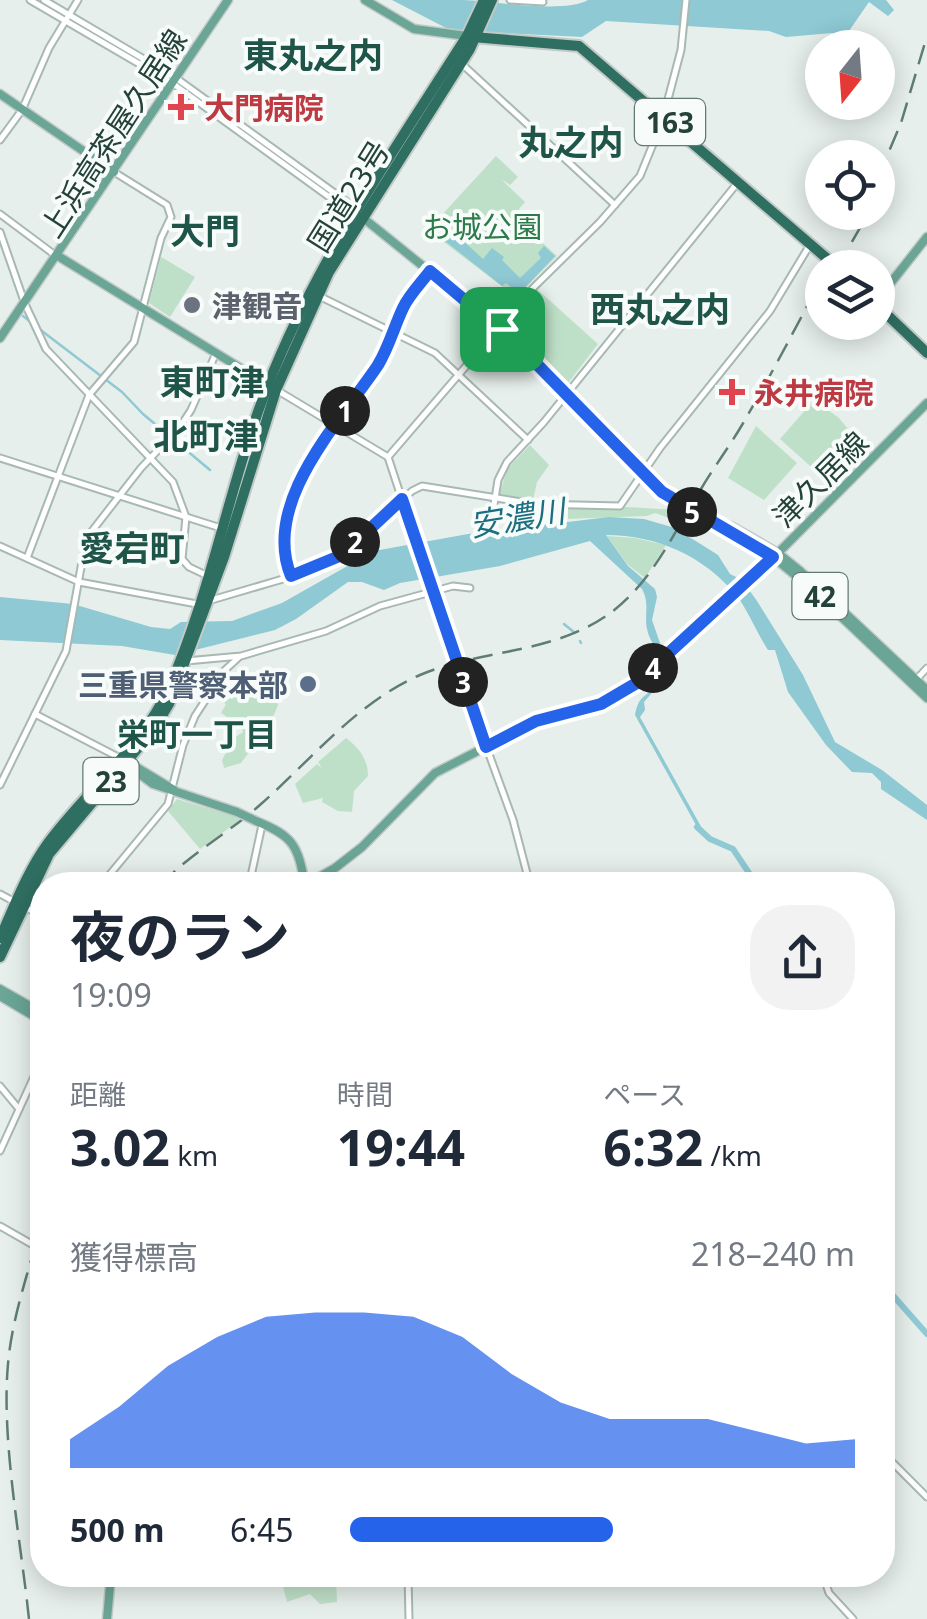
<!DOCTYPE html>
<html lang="ja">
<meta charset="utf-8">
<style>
body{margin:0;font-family:"Noto Sans","Noto Sans JP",sans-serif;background:#f2f2f3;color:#1f2937;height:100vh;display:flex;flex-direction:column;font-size:38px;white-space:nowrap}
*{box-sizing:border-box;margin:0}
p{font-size:32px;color:#747a83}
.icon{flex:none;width:55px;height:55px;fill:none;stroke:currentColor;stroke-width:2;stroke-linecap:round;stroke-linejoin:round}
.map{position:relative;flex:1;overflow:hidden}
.details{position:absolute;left:30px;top:872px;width:865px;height:715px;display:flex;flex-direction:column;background:#fff;border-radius:40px;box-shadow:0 5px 25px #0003}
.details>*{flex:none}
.needle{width:65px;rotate:197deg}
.tools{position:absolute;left:805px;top:30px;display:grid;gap:20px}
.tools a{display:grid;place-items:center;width:90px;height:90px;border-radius:50%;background:#fff;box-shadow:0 5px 25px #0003;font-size:50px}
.pin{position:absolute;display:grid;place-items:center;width:85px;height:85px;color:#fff;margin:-42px;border-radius:20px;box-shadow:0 5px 15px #0006}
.km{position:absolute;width:50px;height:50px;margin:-25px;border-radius:50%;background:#222;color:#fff;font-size:28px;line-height:50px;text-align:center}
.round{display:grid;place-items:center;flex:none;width:105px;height:105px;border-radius:40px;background:#f2f2f3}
.headline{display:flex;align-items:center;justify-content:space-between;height:170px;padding:0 40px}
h1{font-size:55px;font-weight:700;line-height:75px}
.stats{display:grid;grid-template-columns:repeat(3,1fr);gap:15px;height:170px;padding:10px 40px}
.stats div{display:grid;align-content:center}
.stats b{font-size:50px;font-weight:700}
.stats small{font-size:28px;font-weight:400}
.stats p{font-size:28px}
.chart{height:280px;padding:20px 40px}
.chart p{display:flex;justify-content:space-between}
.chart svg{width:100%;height:180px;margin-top:10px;fill:#2563eb;opacity:.7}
ul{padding:0 40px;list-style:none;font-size:32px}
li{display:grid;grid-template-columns:160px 120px 1fr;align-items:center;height:75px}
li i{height:25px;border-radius:12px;background:#2563eb}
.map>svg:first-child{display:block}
</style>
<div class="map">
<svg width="927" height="1619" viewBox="0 0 927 1619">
<rect width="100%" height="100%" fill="#e6efeb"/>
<g fill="#bfe0c8">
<polygon points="496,156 518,177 510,185 501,179 525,202 519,209 523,213 518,220 557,256 516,297 428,230"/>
<polygon points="161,257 195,277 170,317 149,303"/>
<polygon points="538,290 598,344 568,383 511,328"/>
<polygon points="814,400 839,418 853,435 818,473 780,439"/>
<polygon points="756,426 797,463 764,500 728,478"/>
<polygon points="530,445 549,465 537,482 533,500 499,496 507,469"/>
<polygon points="627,507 678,510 696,519 690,531 672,519 655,513 647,516 568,519 568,508"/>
<polygon points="607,536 635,538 666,545 645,578 627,564"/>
<polygon points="236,674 246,682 246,676 267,676 278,705 273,717 275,723 266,743 256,743 241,763 224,768 222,760 234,738 243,732 241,728 219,723 227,717 221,713 226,704 220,701"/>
<path d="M346,738c13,10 22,21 22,38l-14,15 -2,21 -14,-1 -16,-9 1,-4 -20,5 -8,-19 22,-20 5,4 -4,-6z"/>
<polygon points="177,799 233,816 240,820 200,849 168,811"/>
<polygon points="280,1575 289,1584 300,1581 301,1575 340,1575 336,1578 337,1602 320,1604 310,1594 287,1602"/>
</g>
<g fill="#8ec9d4">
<path d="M392,0c24,0 48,0 71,0 31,1 100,14 125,0h298l8,10 -6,6 -19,-14 -27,39 -10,-8 -46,4 -17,-6 -163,-10 -24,16 -118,-6 -18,-3z"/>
<polygon points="448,227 483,259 492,248 504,257 502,260 520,278 541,258 538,253 544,246 555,256 519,294 506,283 502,286 440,237"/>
<path d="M609,517l35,2 31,9 43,27 12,19 12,6 15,21 46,74 32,67 47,28 45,35v15l-46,-31v-7l-9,-9 -20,-1 -26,-27 -38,-53 -13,-42h-7c-10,-15 -21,-41 -31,-54 -33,-40 -80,-61 -131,-61l22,31 27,23 2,8 -5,23 16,46 -4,13 -20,23 1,8 -5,7 64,115 -3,2 -66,-119c4,-22 12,-17 23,-32 1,-2 4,-14 4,-16 0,-13 -13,-25 -15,-38 -3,-15 3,-25 -5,-40l-52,-48 -90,25 -100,17 -16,7 -22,-8h-14l-52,37 -21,11 -100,25 -53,-9 -122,-6v-43l73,7 78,23 19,2 11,-7 51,-1 50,-18 92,-52 94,-17z"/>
</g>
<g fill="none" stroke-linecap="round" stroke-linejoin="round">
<g stroke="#8ec9d4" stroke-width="2.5">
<polyline points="23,316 32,323"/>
<polyline points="38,328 122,392 143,414 210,470"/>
<polyline points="564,624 575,633"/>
<polyline points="580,641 581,643"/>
</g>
<g stroke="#8ec9d4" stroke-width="6">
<polyline points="697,827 710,839 733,849 757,885"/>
<polyline points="882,1283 927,1334"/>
</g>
<g stroke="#a8b8b2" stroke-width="9">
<g id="minor">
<polyline points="30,0 172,83 354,215"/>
<polyline points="44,0 176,78 358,210"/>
<polyline points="510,0 543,2"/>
<polyline points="463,65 615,205"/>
<polyline points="0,140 22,110 49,48 78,0"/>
<polyline points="0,214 55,255"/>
<polyline points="0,232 25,304 46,349 173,482 186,517 182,559 189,567 208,576"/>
<polyline points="319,296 435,353 528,440"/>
<polyline points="275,389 388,457 438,609"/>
<polyline points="388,457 534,287 600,222 640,176 662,122 681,50 686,0"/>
<polyline points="0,458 224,529"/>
<polyline points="492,517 498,480 507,462 544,422 739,181"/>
<polyline points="0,546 79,582 197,604"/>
<polyline points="27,558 89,395 134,342 161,238 171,217 167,205 114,172"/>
<path d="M291,576c-30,-75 49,-153 87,-211 11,-18 16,-38 25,-57 6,-13 18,-25 27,-37"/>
<polyline points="208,601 283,579 338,557 412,491 422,486 534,504 620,506 660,448 770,311 811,243"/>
<polyline points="186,661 241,656 326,631 380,606 453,586 470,588"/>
<polyline points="462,680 513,820 530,885"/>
<polyline points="914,682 927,668"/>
<polyline points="35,714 120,758"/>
<polyline points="0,785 66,651 83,556 92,531 141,468 180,427 191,410 216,353"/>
<polyline points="251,876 262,825"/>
<polyline points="101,885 168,804 183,745 195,716 225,670 239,657"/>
<polyline points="0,894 13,901"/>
<polyline points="23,906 42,916"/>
<polyline points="0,1086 19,1109"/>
<polyline points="0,1151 42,1059"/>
<polyline points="0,1226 42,1250"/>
<polyline points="882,1452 927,1497"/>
<polyline points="408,1575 409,1619"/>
<polyline points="823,1575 829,1593 853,1619"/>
</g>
</g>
<g stroke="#c2cac8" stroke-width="11">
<g id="major">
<polyline points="365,0 414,29 467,36"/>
<polyline points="0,94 114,172"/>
<polyline points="362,217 501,329 662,492 773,557 812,589 927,698"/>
<polyline points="58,256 268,385"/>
<polyline points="878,299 927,237"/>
<polyline points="0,338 228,0"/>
<polyline points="731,526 778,553 799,570 927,690"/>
<polyline points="123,759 174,790"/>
<polyline points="124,762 153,784 237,812"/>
<path d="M256,821c37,15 42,24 49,64"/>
<polyline points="305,885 335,868 362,847 435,773 536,721 601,704 635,683 778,553 927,403"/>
<polyline points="0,989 42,1013"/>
<polyline points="0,996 42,1021"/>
<polyline points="107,1619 111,1575"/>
</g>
</g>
<g stroke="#c2cac8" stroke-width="14">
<g id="highway">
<polyline points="473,37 579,46 838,268"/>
<polyline points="878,306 927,353"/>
<path d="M0,938c14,-31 27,-66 48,-95 38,-52 94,-95 121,-155 43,-97 60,-204 99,-303 49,-125 127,-236 199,-349l17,-36"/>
<polyline points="0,957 49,854 154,729 169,704 224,557 276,390 329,272 470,49 492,0"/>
</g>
</g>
<use href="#minor" stroke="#fff" stroke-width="5"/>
<use href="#major" stroke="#6aa596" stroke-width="8"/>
<use href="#highway" stroke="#2f6f62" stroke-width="10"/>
<g stroke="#5f7d75" stroke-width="2.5" stroke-dasharray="20 10" stroke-linecap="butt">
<polyline points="878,177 901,123 927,36"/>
<polyline points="837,268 869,212"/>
<path d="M161,885c29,-32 68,-52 100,-81 51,-45 95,-101 159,-129 64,-27 135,-20 193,-64 41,-32 61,-79 88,-122 13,-22 28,-42 41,-64 28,-48 54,-98 80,-147"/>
<path d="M29,1619c-8,-77 -28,-179 -21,-255 4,-48 22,-96 34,-143"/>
</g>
<g stroke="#a8b8b2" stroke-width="9" stroke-linecap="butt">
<polyline id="minor-bridge" points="438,609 462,680"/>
</g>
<g stroke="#c2cac8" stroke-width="11" stroke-linecap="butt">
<polyline id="major-bridge" points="237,812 256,821"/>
</g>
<use href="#minor-bridge" stroke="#fff" stroke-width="5"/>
<use href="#major-bridge" stroke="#6aa596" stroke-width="8"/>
</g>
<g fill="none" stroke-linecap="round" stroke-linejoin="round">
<g stroke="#fff" stroke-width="20">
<path id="route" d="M430,271l89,75 143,146 111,65 -138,127 -34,20 -65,17 -50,26 -84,-248 -60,56 -51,21c-30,-74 49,-154 87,-211 11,-18 16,-38 25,-57 6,-13 18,-25 27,-37z"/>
</g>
<use href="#route" stroke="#2563eb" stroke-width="12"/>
</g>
<g fill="#e0444e" stroke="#f7fbf9" stroke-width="4">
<path d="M176 92h10v10h10v10h-10v10h-10v-10h-10v-10h10z"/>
<path d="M727 377h10v10h10v10h-10v10h-10v-10h-10v-10h10z"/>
</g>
<circle fill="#6b7280" stroke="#f7fbf9" stroke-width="4" cx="192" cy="305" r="10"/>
<circle fill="#5c6f8a" stroke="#f7fbf9" stroke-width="4" cx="308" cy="684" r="10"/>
<g text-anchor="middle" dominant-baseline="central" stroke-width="8" stroke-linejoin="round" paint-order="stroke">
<g fill="#f7fbf9" stroke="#637a73" stroke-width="2.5">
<rect x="635" y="99" width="70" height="46" rx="8"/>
<rect x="792.5" y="573" width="55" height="46" rx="8"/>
<rect x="83.5" y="758" width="55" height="46" rx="8"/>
</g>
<g font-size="28" font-weight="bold" fill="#24423a">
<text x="670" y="122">163</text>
<text x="820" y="596">42</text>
<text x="111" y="781">23</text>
</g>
<g font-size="30" font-weight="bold" fill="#be3a42" stroke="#f7fbf9" text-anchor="start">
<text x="204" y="107">大門病院</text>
<text x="754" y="392">永井病院</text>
</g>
<g font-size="30" fill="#24423a" stroke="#f7fbf9">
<text transform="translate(113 133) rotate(-57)">上浜高茶屋久居線</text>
<text transform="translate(348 196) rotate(-58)">国道23号</text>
<text transform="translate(820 479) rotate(-45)">津久居線</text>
</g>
<g font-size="30" fill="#2d7a4b" stroke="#f7fbf9">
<text x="482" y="226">お城公園</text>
</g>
<g font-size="30" font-weight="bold" fill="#5b616d" stroke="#f7fbf9" text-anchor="start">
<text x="212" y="305">津観音</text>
</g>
<g font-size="30" font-weight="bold" fill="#4e5e75" stroke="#f7fbf9" text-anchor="end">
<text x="288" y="684">三重県警察本部</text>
</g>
<g font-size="32" font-style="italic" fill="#1c6f80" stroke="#f7fbf9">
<text transform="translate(517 517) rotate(-9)">安濃川</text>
</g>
<g font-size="32" font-weight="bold" fill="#1f5548" stroke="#f7fbf9">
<text x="197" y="733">栄町一丁目</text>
</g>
<g font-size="35" font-weight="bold" fill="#1f5548" stroke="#f7fbf9">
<text x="313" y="54">東丸之内</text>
<text x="571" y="141">丸之内</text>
<text x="205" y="230">大門</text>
<text x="660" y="308">西丸之内</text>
<text x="212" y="381">東町津</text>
<text x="206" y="435">北町津</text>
<text x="132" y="547">愛宕町</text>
</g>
</g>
</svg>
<div class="tools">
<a><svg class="needle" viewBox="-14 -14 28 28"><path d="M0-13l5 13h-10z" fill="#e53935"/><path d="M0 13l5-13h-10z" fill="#747a83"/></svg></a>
<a><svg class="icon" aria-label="locate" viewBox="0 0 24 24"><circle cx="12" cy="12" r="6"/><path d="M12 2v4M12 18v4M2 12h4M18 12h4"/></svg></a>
<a><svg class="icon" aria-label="layers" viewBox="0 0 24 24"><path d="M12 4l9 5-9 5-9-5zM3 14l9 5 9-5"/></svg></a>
</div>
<div class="pin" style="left:502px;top:329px;background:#1e9e55"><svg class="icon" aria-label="arrive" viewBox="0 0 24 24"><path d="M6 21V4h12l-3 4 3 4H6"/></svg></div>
<b class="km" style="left:345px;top:411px">1</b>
<b class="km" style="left:355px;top:542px">2</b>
<b class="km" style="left:463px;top:682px">3</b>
<b class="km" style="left:653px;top:668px">4</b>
<b class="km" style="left:692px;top:512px">5</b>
<section class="details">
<div class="headline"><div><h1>夜のラン</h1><p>19:09</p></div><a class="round"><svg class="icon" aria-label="share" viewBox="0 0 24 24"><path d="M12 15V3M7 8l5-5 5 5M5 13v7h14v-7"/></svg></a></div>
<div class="stats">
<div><p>距離</p><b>3.02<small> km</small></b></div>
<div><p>時間</p><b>19:44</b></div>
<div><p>ペース</p><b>6:32<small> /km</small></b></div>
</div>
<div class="chart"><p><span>獲得標高</span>218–240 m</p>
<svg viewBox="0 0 160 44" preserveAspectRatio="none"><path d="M0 44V37L10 29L20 19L30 12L40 7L50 6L60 6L70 7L80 12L90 21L100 28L110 32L120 32L130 32L140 35L150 38L160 37V44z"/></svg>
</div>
<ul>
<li><b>500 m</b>6:45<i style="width:52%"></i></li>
</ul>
</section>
</div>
